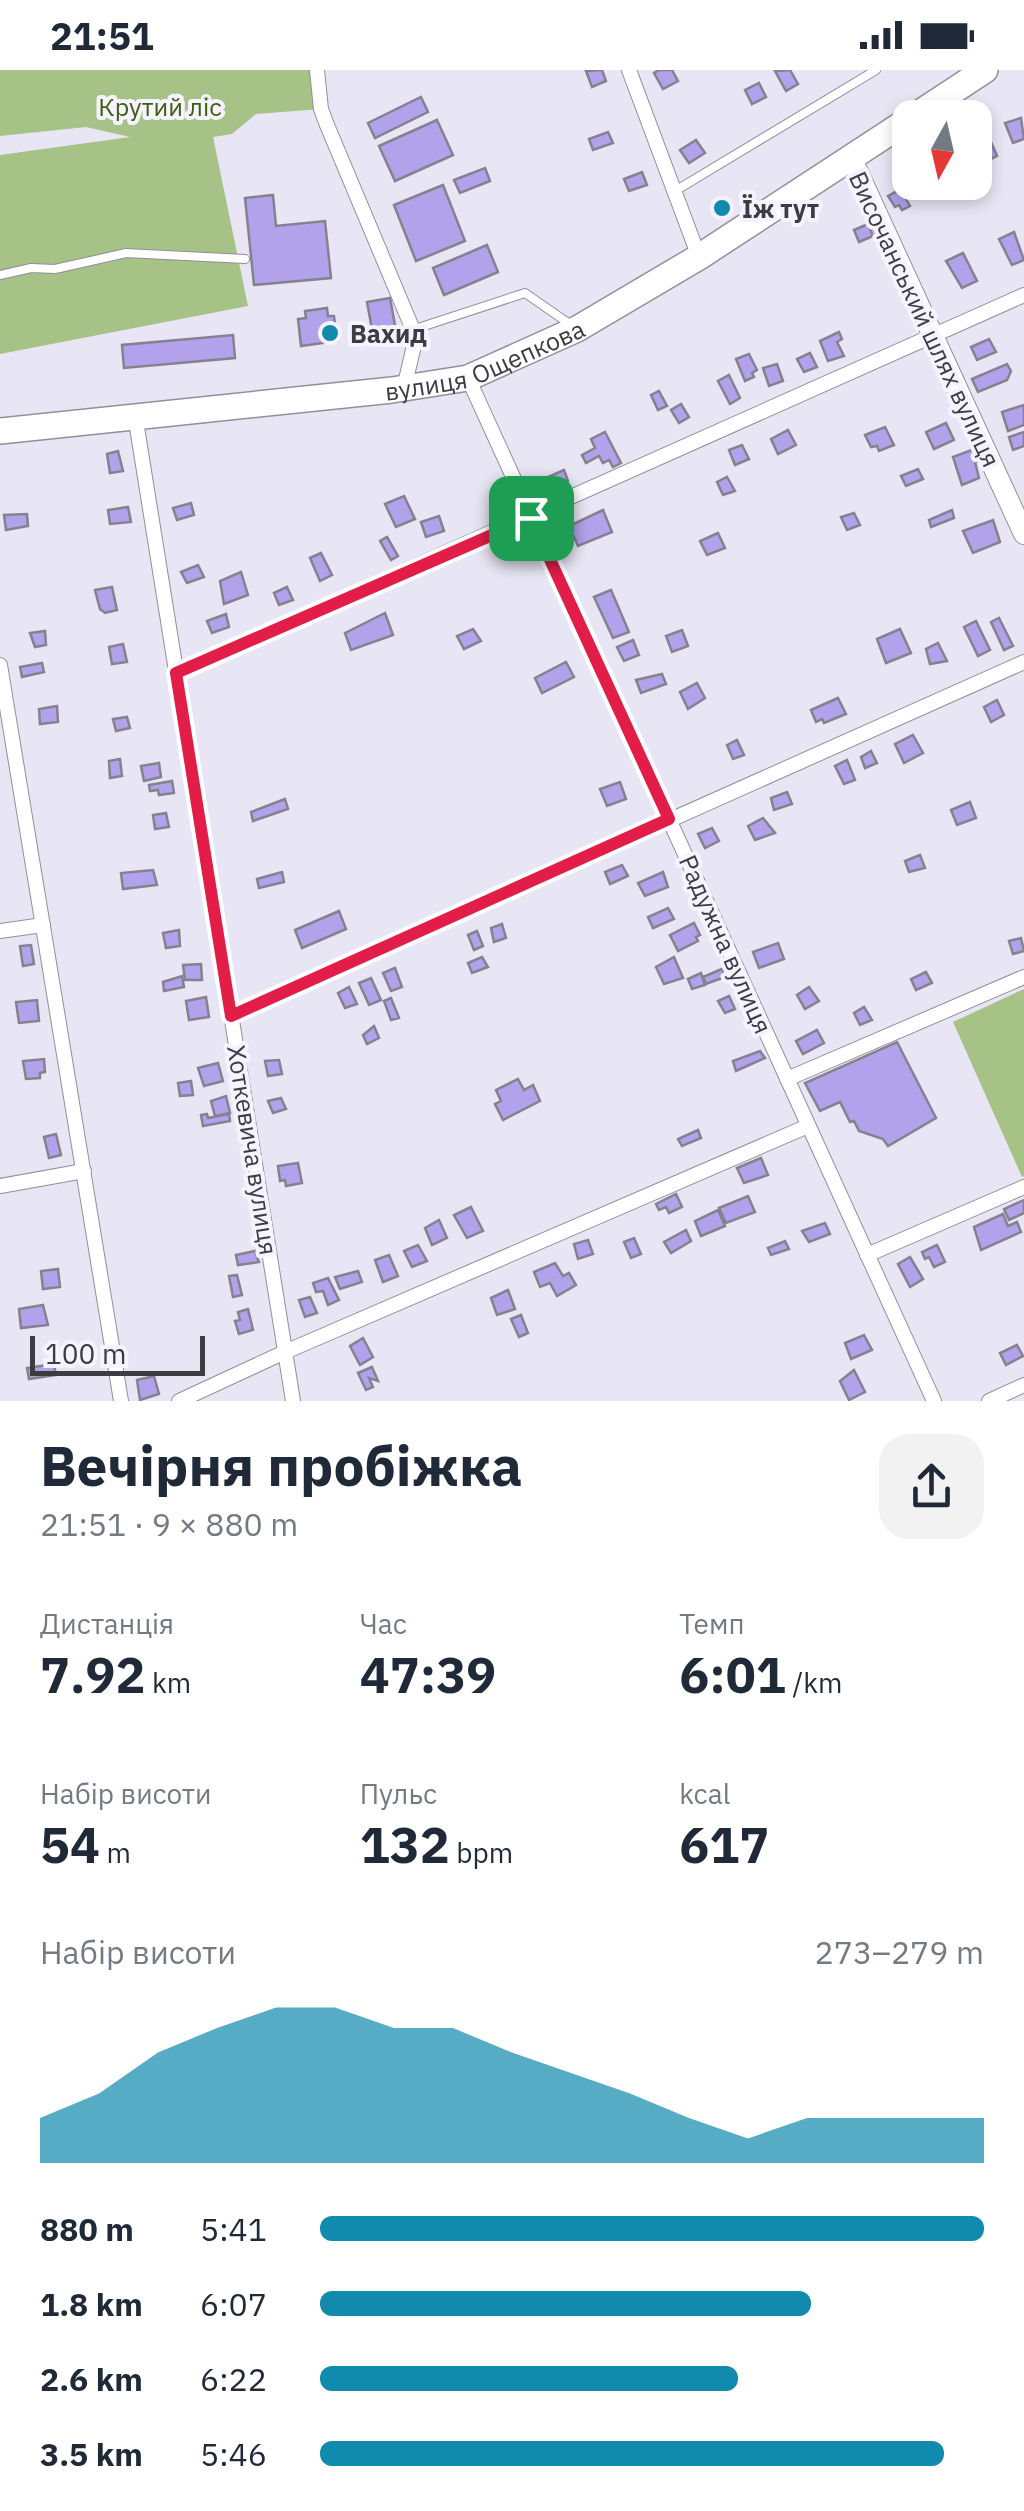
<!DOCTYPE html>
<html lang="uk">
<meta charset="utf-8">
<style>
body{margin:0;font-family:"IBM Plex Sans",sans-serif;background:#f2f2f3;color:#1f2937;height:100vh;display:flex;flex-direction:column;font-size:38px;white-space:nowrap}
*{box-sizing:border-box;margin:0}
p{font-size:32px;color:#747a83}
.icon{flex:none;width:55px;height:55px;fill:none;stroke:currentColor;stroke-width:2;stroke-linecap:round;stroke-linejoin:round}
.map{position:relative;height:1331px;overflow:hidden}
.sheet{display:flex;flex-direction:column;background:#fff;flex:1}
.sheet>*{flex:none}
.needle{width:65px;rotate:188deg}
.tools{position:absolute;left:892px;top:30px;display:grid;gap:20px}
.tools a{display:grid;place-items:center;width:100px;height:100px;border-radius:20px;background:#fff;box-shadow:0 5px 15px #0003;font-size:50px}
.scale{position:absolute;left:30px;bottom:25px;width:175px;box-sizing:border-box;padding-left:10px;border:5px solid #3d3c42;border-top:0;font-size:28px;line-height:35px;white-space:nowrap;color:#3d3c42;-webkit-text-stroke:8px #f5f3ff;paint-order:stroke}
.pin{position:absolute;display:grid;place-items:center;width:85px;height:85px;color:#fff;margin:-42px;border-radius:20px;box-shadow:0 5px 15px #0006}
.round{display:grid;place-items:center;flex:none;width:105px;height:105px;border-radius:30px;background:#f2f2f3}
.head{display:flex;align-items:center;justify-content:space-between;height:170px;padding:0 40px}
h1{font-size:55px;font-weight:700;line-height:75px}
.metrics{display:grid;grid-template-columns:repeat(3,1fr);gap:15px;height:170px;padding:10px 40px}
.metrics div{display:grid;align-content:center}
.metrics b{font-size:50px;font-weight:700}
.metrics small{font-size:28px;font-weight:400}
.metrics p{font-size:28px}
.chart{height:280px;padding:20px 40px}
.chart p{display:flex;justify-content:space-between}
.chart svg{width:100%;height:180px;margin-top:10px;fill:#108aad;opacity:.7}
ul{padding:0 40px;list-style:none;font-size:32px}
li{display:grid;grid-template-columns:160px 120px 1fr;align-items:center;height:75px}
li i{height:25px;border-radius:12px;background:#108aad}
.status{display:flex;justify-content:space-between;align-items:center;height:70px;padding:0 50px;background:#fff;direction:ltr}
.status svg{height:28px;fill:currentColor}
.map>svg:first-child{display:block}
</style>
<div class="status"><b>21:51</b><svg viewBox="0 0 49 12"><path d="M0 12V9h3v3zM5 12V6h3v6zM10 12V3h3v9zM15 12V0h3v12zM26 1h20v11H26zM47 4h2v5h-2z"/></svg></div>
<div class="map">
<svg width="1024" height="1331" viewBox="0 0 1024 1331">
<rect width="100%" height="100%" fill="#e8e6f4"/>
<g fill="#a6c286">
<polygon points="0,0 311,0 321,39 256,44 232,64 213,67 248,236 0,284 0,85 130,67 86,57 0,66"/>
<polygon points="1024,919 1024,1106 1022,1107 953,952"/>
</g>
<g fill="#b2a2ec" stroke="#84828f" stroke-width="2.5">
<polygon points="602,0 606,11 592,17 586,1"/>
<polygon points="659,0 672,0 678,11 663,19 654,3"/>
<polygon points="790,0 798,14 786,21 775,1"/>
<polygon points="759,13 766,27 752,34 745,20"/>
<polygon points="421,27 428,42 375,68 368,53"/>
<polygon points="1021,48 1024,69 1013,73 1005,53"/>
<polygon points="437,50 453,85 395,111 379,76"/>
<polygon points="608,62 613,73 593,80 589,69"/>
<polygon points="696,70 705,83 689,93 680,80"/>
<polygon points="991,72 997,86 987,91 980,77"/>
<polygon points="485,98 490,111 460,123 454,110"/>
<polygon points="642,102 647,115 629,121 624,109"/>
<polygon points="906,104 909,110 903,113 906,118 910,116 915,124 906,129 910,136 902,140 899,135 895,137 888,126 899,120 895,115 903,111 901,107"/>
<polygon points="443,115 465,171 416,191 394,135"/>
<polygon points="273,125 276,156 325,151 331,208 254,215 245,128"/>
<polygon points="868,154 873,166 859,172 854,160"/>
<polygon points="1014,162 1024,190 1012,195 999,169"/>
<polygon points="487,175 498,202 444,225 433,198"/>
<polygon points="963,183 977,211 962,218 946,191"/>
<polygon points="390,228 397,266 374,270 367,232"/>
<polygon points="327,238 328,246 334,246 337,271 301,276 298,249 306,248 305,241"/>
<polygon points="839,262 842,269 837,272 844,286 828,291 820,271"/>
<polygon points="233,265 235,288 124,298 122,275"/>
<polygon points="989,269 996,282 977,290 971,277"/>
<polygon points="810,283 817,297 804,302 797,289"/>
<polygon points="749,284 757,300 752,303 754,307 745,311 736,289"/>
<polygon points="777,294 783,311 769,316 763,298"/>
<polygon points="1007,294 1011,301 1007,310 978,322 972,309"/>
<polygon points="729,305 740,328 730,334 718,311"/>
<polygon points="659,321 667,336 658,340 651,325"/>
<polygon points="681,334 689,347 679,353 671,340"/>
<polygon points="1024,335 1024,355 1008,361 1002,342"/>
<polygon points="946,353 954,370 934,379 926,362"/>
<polygon points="885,357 894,375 879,381 877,376 871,377 865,365"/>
<polygon points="788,360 796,375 778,384 771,369"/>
<polygon points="605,362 621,393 613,397 609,390 603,393 599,386 586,393 582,385 595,378 591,369"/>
<polygon points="1024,362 1024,376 1013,380 1009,367"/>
<polygon points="742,375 749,389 735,395 729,380"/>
<polygon points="974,379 979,391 975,392 979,408 962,415 953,387"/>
<polygon points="118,381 123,401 110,403 107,384"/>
<polygon points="918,399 923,409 906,416 901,406"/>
<polygon points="564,400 568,411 546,420 541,410"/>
<polygon points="727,407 735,421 723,425 717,412"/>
<polygon points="404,426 415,449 396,457 385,434"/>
<polygon points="191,433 194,445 177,450 173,438"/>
<polygon points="128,437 131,452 110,454 108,440"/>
<polygon points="603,440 612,462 578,476 569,456"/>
<polygon points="952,440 954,448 931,457 929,450"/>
<polygon points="854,443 860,455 847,460 841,447"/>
<polygon points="27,444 28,456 6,460 4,445"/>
<polygon points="439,446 444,461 426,467 421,452"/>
<polygon points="993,450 1000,472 973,483 963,461"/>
<polygon points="718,463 725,478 707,485 700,471"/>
<polygon points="387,467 398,486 391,490 380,471"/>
<polygon points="321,483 332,505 320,511 310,488"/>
<polygon points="198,495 204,507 187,513 181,502"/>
<polygon points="241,502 248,525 224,534 220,511"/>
<polygon points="112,517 117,540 105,543 100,539 95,520"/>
<polygon points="287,517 293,530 279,535 274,523"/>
<polygon points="611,520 629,562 613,568 594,527"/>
<polygon points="385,543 393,565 351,580 345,563"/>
<polygon points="226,544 229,557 212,563 207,551"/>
<polygon points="999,548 1013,576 1004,580 991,552"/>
<polygon points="976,551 990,580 978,586 964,557"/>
<polygon points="473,559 481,571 464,579 457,566"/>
<polygon points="900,559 911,583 886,593 877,569"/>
<polygon points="682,560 688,576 672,582 666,566"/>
<polygon points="45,561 46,575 35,577 30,563"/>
<polygon points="633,570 639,585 624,591 617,577"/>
<polygon points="938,573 947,591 930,594 926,579"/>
<polygon points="123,574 127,592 112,594 109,577"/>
<polygon points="566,592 574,607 542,623 535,608"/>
<polygon points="42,593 44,602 22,607 20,597"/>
<polygon points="662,604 666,614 641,623 636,610"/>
<polygon points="697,613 705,628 688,639 680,622"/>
<polygon points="838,628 846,644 824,653 822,649 816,652 811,640"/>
<polygon points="997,630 1004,645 991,652 984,637"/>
<polygon points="57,636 58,652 40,654 39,639"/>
<polygon points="127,647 130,658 116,661 113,649"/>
<polygon points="913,665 923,683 904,693 895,674"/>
<polygon points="737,670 744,685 733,689 727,675"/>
<polygon points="871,681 877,693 865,698 861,687"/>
<polygon points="120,689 122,706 110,708 109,691"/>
<polygon points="847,690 855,710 844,714 835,696"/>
<polygon points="159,693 161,707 144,711 141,696"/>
<polygon points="172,711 174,723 159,725 158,720 150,721 149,715"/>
<polygon points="620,712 626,729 607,736 600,719"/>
<polygon points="787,722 792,734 774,740 771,728"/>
<polygon points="285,729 288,739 253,751 251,742"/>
<polygon points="970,732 976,748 957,755 951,740"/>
<polygon points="166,743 169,757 155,759 153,745"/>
<polygon points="763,748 775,763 755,770 748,756"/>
<polygon points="712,758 719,771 705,778 698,764"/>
<polygon points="920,785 925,798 909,802 905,791"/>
<polygon points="622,795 628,806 610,814 605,802"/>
<polygon points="153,800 157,815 123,819 121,803"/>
<polygon points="282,802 284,812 259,818 257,809"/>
<polygon points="663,802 668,817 645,826 638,813"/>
<polygon points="668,838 674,849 653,858 648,847"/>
<polygon points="339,841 346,859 302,878 295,860"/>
<polygon points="694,853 700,865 696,867 698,871 678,881 670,865"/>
<polygon points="502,854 506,868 494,872 491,858"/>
<polygon points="179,860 180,876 166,878 163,863"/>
<polygon points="477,861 483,876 474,880 468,865"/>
<polygon points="1021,868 1024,881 1013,884 1009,871"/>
<polygon points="778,873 784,889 759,898 753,882"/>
<polygon points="31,875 34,894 23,896 20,876"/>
<polygon points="482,887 488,897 472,903 468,893"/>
<polygon points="674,887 683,908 664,914 656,897"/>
<polygon points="201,894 202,910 185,910 183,895"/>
<polygon points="395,898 402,917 391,921 383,903"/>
<polygon points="722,899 725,907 706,914 703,907"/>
<polygon points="926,902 932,913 916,920 911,909"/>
<polygon points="701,903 705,915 692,919 688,909"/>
<polygon points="182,906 184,917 164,921 163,912"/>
<polygon points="371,908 381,930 369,935 359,913"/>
<polygon points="349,917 357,934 345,938 338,923"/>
<polygon points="809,917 819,931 805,939 797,925"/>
<polygon points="729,926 735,939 725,943 718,931"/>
<polygon points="206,927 209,947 189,950 186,931"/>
<polygon points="391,928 399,948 391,950 384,931"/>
<polygon points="37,930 39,951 19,953 16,932"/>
<polygon points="864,937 872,950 860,955 854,943"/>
<polygon points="374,956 379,968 367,974 363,965"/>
<polygon points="817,960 824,973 803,984 796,971"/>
<polygon points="897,972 936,1048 888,1076 883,1069 859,1061 854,1051 850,1052 840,1032 820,1041 805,1013"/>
<polygon points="760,981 765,988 736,1001 733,991"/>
<polygon points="44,989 45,1002 40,1003 40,1008 26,1009 23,991"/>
<polygon points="279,990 282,1004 268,1006 265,991"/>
<polygon points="218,993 223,1011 204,1016 198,998"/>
<polygon points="518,1009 524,1020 533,1015 540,1031 503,1050 495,1034 501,1031 496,1020"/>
<polygon points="191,1011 193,1025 180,1026 178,1013"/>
<polygon points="226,1026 230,1043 215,1046 211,1031"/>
<polygon points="281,1028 286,1039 273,1043 268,1031"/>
<polygon points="207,1044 208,1048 229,1044 230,1051 203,1056 201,1045"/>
<polygon points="698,1060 701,1068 682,1076 678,1069"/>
<polygon points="56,1064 61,1085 49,1088 44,1067"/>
<polygon points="761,1088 768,1105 744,1113 737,1098"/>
<polygon points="298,1093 302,1113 286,1116 285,1110 280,1111 278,1096"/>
<polygon points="676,1124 682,1137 669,1143 666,1137 659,1140 656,1134"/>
<polygon points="748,1126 755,1142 726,1153 719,1138"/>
<polygon points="1024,1130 1024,1143 1009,1150 1004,1139"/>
<polygon points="471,1137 483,1161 467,1168 454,1145"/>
<polygon points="718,1140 725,1156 701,1166 695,1151"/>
<polygon points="1003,1144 1008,1156 1017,1152 1021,1162 981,1180 974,1157"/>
<polygon points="439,1150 447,1168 432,1175 425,1158"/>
<polygon points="825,1153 830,1164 809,1172 802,1161"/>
<polygon points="686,1160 691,1171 671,1183 664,1172"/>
<polygon points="634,1168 641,1184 631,1188 624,1172"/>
<polygon points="588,1170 593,1184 578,1189 574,1174"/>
<polygon points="785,1171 789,1179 771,1185 768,1178"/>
<polygon points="418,1175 427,1191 412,1197 404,1181"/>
<polygon points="937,1175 945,1192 934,1197 929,1187 925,1189 922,1182"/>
<polygon points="255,1181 259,1192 238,1195 236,1185"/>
<polygon points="389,1185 398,1206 383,1212 375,1190"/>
<polygon points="910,1187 923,1209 910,1217 898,1194"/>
<polygon points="555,1193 563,1206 569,1203 576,1215 557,1226 550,1213 540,1217 534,1202"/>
<polygon points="58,1199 60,1217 43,1219 41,1201"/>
<polygon points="358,1201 362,1212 340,1219 335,1207"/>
<polygon points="237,1205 242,1225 233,1227 229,1206"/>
<polygon points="328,1208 339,1230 328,1235 323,1221 316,1222 313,1213"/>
<polygon points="508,1220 515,1239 497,1245 491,1228"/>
<polygon points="310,1227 317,1243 305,1247 299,1230"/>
<polygon points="43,1235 48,1255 21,1258 19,1239"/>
<polygon points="248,1239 253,1260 239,1264 235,1251 240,1250 238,1242"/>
<polygon points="521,1245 528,1263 519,1267 511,1249"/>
<polygon points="864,1265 872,1280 851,1289 845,1273"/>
<polygon points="363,1268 373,1287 360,1295 350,1276"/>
<polygon points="1017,1275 1023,1286 1006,1295 1000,1283"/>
<polygon points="54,1294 56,1305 29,1309 27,1298"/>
<polygon points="372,1297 378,1311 369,1308 373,1317 366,1320 358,1303"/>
<polygon points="854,1300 865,1322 849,1330 840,1311"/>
<polygon points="154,1306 159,1324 140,1330 137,1310"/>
</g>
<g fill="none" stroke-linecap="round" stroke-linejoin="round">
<g stroke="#918f9c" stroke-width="10">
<g id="lane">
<polyline points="675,121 876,0"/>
<polyline points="0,205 31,198 55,199 126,183 245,189"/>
<polyline points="417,263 418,258 525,223 574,257"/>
</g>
</g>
<g stroke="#918f9c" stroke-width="16">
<g id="street">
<polyline points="317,0 321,39 327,55 416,267 404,318"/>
<polyline points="629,0 699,187"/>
<polyline points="468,308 934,1331"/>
<polyline points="135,345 293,1331"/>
<polyline points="0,595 121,1331"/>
<polyline points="176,603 1024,225"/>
<polyline points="0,861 43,855"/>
<polyline points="231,946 1024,592"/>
<polyline points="787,1009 1024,907"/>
<polyline points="0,1116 84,1101"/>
<polyline points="867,1185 1024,1117"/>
<polyline points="179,1331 285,1282 808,1056"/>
<polyline points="989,1331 1024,1315"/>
</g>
</g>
<g stroke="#918f9c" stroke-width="22">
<polyline id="secondary" points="851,87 1024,464"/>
</g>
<g stroke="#918f9c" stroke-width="28">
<g id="highway">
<polyline points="912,48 985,0"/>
<path id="s1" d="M0,361l392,-41 76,-12 109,-49 122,-72 211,-138"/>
</g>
</g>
<use href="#lane" stroke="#fff" stroke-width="8"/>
<use href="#street" stroke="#fff" stroke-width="14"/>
<use href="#secondary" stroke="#fff" stroke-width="20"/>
<use href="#highway" stroke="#fff" stroke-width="25"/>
</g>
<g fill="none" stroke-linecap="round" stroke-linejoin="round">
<g stroke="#fff" stroke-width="20">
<polygon id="route" points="531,448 669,749 231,946 176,603"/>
</g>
<use href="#route" stroke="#e11d48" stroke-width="12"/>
</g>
<g fill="#108aad" stroke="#f5f3ff" stroke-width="4">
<circle cx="722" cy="138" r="10"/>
<circle cx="330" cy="263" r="10"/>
</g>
<g text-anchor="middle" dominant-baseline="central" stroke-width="8" stroke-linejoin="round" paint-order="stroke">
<g font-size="25" fill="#405d0f" stroke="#f5f3ff">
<text x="160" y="36">Крутий ліс</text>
</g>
<g font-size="25" font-weight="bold" fill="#3d3c42" stroke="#f5f3ff" text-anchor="start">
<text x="742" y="138">Їж тут</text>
<text x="350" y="263">Вахид</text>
</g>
<g font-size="25" fill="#3d3c42" stroke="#f5f3ff">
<text transform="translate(925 249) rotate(65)">Височанський шлях вулиця</text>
<text stroke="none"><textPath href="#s1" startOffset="492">вулиця Ощепкова</textPath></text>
<text transform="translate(726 874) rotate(66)">Радужна вулиця</text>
<text transform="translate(253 1080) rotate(81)">Хоткевича вулиця</text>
</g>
</g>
</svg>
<div class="tools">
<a><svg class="needle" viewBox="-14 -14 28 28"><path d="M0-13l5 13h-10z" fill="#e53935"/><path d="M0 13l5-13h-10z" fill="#747a83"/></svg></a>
</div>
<div class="scale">100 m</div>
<div class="pin" style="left:531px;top:448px;background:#1e9e55"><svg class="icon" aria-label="arrive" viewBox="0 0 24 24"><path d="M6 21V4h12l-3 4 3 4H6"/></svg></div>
</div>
<section class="sheet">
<div class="head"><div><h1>Вечірня пробіжка</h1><p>21:51 · 9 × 880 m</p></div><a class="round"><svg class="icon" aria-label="share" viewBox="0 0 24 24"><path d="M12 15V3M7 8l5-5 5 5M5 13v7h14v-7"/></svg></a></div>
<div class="metrics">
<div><p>Дистанція</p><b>7.92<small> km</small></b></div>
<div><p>Час</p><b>47:39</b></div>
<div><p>Темп</p><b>6:01<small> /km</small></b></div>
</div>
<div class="metrics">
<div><p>Набір висоти</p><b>54<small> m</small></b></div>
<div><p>Пульс</p><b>132<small> bpm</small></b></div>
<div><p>kcal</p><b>617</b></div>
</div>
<div class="chart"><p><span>Набір висоти</span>273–279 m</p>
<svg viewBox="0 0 160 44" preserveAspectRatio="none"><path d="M0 44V33L10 27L20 17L30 11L40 6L50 6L60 11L70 11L80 17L90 22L100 27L110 33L120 38L130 33L140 33L150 33L160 33V44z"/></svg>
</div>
<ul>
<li><b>880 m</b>5:41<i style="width:100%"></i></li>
<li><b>1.8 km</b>6:07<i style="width:74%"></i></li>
<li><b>2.6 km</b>6:22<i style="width:63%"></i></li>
<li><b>3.5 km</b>5:46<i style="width:94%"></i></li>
</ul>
</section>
